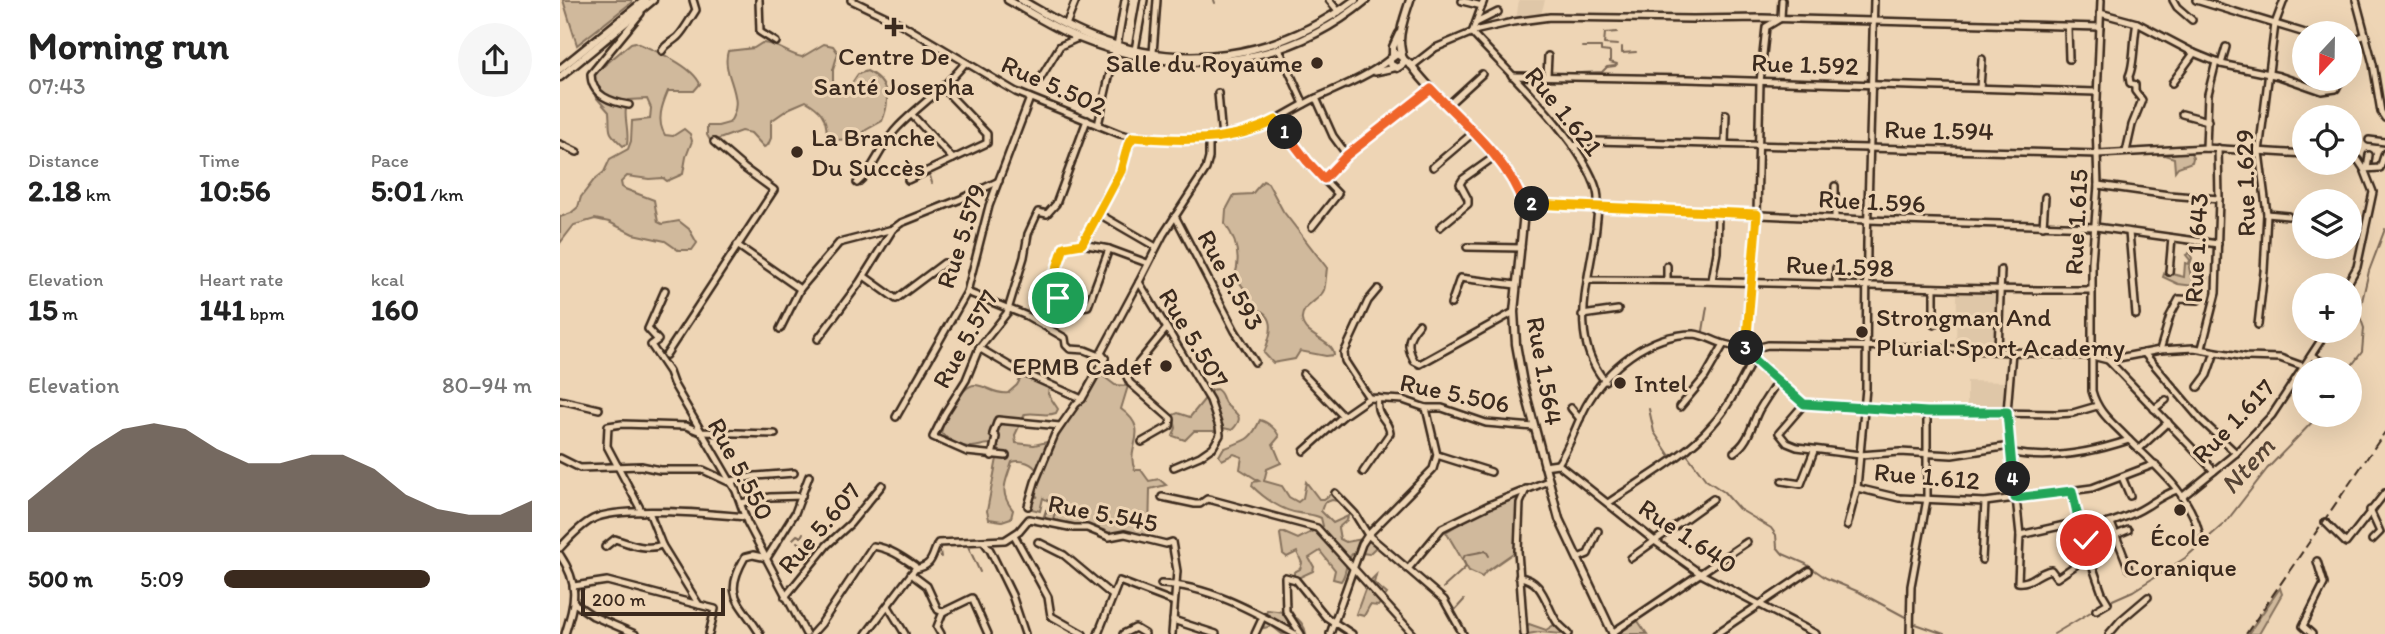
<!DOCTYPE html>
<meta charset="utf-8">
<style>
body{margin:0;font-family:Itim,sans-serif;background:#f6f6f6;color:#222;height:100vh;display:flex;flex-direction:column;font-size:26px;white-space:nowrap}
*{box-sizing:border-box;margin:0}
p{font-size:23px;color:#767676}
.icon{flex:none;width:38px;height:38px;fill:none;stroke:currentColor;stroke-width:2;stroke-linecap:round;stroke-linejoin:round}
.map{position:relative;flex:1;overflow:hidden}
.details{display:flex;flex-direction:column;background:#fff;width:560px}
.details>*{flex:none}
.needle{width:46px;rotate:202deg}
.fabs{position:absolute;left:1732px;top:21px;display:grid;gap:14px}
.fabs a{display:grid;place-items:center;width:70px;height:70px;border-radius:50%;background:#fff;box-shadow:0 7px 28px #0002;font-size:35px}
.scale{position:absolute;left:21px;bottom:18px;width:144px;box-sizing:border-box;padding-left:7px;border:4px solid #3b2a1e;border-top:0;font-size:19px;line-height:24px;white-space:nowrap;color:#3b2a1e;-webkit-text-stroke:5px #eed5b5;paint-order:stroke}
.pin{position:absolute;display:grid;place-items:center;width:60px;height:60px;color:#fff;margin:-30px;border:4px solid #fff;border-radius:50%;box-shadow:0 2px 7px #0007}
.km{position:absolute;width:35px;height:35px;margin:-18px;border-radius:50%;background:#222;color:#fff;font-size:19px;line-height:35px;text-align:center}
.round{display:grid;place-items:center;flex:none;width:74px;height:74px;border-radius:37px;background:#f6f6f6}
.head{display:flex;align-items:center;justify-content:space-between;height:119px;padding:0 28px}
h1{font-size:38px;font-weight:800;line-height:52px}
.stats{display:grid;grid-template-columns:repeat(3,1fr);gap:10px;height:119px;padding:7px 28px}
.stats div{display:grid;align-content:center}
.stats b{font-size:30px;font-weight:800}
.stats small{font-size:19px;font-weight:400}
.stats p{font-size:19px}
.chart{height:196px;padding:14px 28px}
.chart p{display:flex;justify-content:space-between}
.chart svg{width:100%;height:126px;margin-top:7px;fill:#3b2a1e;opacity:.7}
ul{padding:0 28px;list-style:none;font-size:23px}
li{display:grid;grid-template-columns:112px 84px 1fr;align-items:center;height:52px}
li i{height:18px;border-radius:9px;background:#3b2a1e}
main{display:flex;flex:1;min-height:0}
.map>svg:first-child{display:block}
</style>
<main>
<section class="details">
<div class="head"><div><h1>Morning run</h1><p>07:43</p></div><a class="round"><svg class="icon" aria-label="share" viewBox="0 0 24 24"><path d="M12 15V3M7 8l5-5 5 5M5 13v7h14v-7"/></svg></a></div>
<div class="stats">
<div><p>Distance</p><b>2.18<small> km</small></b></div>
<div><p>Time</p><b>10:56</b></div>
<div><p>Pace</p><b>5:01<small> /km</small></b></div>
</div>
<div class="stats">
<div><p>Elevation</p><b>15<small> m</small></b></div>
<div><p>Heart rate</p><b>141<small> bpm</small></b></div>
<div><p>kcal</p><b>160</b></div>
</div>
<div class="chart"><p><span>Elevation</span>80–94 m</p>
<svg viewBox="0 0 160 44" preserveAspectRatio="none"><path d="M0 44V33L10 24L20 15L30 8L40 6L50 8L60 15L70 20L80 20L90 17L100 17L110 22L120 31L130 36L140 38L150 38L160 33V44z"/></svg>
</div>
<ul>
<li><b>500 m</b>5:09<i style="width:67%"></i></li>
</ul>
</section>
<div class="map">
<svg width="1825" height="634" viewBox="0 0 1825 634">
<rect width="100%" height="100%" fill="#eed5b5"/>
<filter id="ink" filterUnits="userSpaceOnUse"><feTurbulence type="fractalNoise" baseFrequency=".0143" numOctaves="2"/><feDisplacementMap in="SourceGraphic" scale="14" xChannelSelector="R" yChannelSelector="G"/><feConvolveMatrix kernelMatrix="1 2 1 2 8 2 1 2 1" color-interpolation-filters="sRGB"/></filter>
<g filter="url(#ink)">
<g fill="#dfc7a8">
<polygon points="959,0 985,0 980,18 956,20"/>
<polygon points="1399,293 1439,294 1436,347 1396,345 1397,295"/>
<polygon points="1407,381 1449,382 1448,407 1407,405"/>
</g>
<g fill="#d0b99c" stroke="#86725d" stroke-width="2">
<polygon points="3,0 71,0 72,2 17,45"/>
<path d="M75,42c19,8 57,23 65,42l-6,7h-26c-6,14 -12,30 -3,44l8,1 11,-7 6,5 2,7 -6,16 -3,17 -16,7 -4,-3 -14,1 -22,-3 -6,6 1,5 3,2 29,11 4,22 4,2 17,-3 10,8 8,14 -5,7h-14l-13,-9 -32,-7 -24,-12 -14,-3 -21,6 -14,18v-26l11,-4 7,-6 3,-10 13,-17 10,-8 6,-13 18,-10 3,-8 1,-20 18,-2 1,-11 -4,-9 -18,1c-8,13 1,29 -2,44l-4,2c-18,-17 -12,-13 -14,-34l-14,-16 -2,-21 38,-32z"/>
<path d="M202,43c15,0 25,11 40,14l22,-13 9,2 5,7 -5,17v17c13,12 18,-4 25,-13l9,-3c22,11 24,29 15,50l-16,9 -10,9 -23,1 -6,-6c-1,-18 -6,-24 -21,-33l-16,7 -19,13v17l-3,7 -4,2 -13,-14 -10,-2 -30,11 -4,-7v-9h11l11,-3c19,-26 -9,-48 -1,-72l26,-3z"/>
<polygon points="1604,151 1628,152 1631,153 1633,158 1632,162 1618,167 1615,171 1614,158 1601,154"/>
<path d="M703,181l5,2 15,28 44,57c-1,6 -1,15 -3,22 -4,11 -24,16 -22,30 2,17 31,20 32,35l-8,1 -26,-5 -5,8 -22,4 -9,-10c8,-22 15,-40 -16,-47l-3,-16 -10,-14c6,-19 1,-37 -10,-52l1,-14 8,-15 18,-1z"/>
<path d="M1613,247c1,9 -1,17 -1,27l12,3 1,-14 4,1 1,-4 -4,-5 3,-2 3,5 -3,9 2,10 6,4 5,-6 5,2 -1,6h-9l-3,3 -16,-2 -15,-7z"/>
<path d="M539,373l16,12 13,1 -7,23c32,23 3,38 14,61h6l8,11 10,-2 7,6 -16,4 -1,46 -7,1 -22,-4 -13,2 -63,-16 6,-16 -7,-4 -3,13 -12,-3 3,-12 7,1 -6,-3 6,-22c-5,-9 -16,-13 -26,-10 -6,20 -14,30 1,48l-2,8 -9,3 -13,-2 -2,-8 12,-63c-12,-7 -15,-2 -27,-1 -10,1 -24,-7 -31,-14 2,-12 21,-50 35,-48 11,1 19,10 32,8l9,-8 6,-11 26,12 -1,8 10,15 -2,4c-11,4 -19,-1 -31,1l-10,21 1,8 18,2 22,-5z"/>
<path d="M656,389c7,4 5,7 9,14 7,10 23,11 7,27l-13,-3 -2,4h-23l-9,9 -12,-4 3,-8 -3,-13 5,-2 12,4 22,-27z"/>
<path d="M700,420c8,2 17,10 19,17l-6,7 8,19 -14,6 -3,12 18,5 7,11 9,5 5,-4 3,-16 13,17h5l7,-5 4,1 2,6 -5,-1 -8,3 -3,8 12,12 15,-7 -1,4 -9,8 2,11 6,3 22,-4 7,4v6l-6,6 -15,-2c-10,9 -6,20 -13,29l-8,-2 2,-9 -15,-19 -11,7 5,9 -1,4 -15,7 -4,-2v-4l6,-3 2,-6 -5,-11 -10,5 -4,-3 -3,-20 2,-2 16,7 25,-13 -2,-8c-8,-4 -13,-3 -22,-5 -17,-2 -35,-15 -47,-27l1,-4 6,-1 -19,-12 2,-12 -8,-3 -12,6 -3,-4 4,-7c20,-9 27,-6 37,-29z"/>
<polygon points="961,496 957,511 956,551 926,572 922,577 909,571 886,532 912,516"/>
<polygon points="816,575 814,583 827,594 818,606 810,605 804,616 796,614 807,584"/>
<polygon points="1720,588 1722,594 1699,634 1688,634"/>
<path d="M707,610c17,1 36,5 39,24h-24l-10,-8 -8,2 -1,-4z"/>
<polygon points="1078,621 1087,634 1060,634 1061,632"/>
<polygon points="969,624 986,630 994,625 1003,629 1002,634 979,632 968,634 967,627"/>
</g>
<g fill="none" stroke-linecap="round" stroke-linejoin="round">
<g stroke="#7c6855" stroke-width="2">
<polyline points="654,0 655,3"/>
<polyline points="1057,32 1045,33 1044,44 1058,45"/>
<polyline points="1062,47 1062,53 1076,52"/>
<polyline points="1021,73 1042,72 1047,67 1055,66 1057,64 1050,62 1050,52 1041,51 1041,47 1022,47"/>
<polyline points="369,172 372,183"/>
<polyline points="1143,331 1147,307"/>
<polyline points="1789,369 1802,352 1804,328 1799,314 1809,271 1825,229"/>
<polyline points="1089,409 1094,432 1110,456 1123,449 1146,480 1164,492 1179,509 1211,528 1216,535 1217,547 1223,554 1246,564 1266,578 1299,592 1349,619"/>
<polyline points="483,519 486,510"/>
<polyline points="492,522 495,513"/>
<polyline points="233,539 237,535 241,537 243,533"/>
<polyline points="237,542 243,545"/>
<polyline points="407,544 420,572"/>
<polyline points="378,551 380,551 381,557"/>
<polyline points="883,588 906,567 903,559 905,555 926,551 929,556"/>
<polyline points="1548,602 1573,591 1625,558 1666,522 1707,469 1759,415"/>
<polyline points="894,611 904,600"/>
<polyline points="1353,623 1384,634"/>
<polyline points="1494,634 1534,610"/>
</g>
<g stroke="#3b2a1e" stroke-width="10">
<g id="minor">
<polyline points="199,0 200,32 216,42"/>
<path d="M291,0l50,24 115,68 104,42 13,3c37,3 89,6 123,-7 20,-9 38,-21 58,-31 26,-12 53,-22 76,-40"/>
<polyline points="769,0 779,12"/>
<path d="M924,0l-12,33c36,39 111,108 125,158 3,12 0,24 -1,37 -6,52 -29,107 9,153"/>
<path d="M1541,0l-5,123 2,62 -6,77v129c6,22 20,31 35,47 27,27 63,55 72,95"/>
<polyline points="1613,0 1617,7 1632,20"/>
<polyline points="1636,0 1745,33"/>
<polyline points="1796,0 1813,64 1821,112 1825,118"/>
<polyline points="902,1 922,6"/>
<polyline points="1540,13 1577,23 1634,53 1661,64 1719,76 1762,91 1776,89 1781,79"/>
<polyline points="916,23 938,12"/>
<polyline points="506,25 516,0"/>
<polyline points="1508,28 1509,59"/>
<polyline points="1790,42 1803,36"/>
<polyline points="557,46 565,0"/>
<polyline points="719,49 744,104"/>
<polyline points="575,50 584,0"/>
<path d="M102,51c4,-7 7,-7 13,-12 7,-4 16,-22 21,-29l-3,-10"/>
<polyline points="593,53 597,0"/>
<polyline points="1661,64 1666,47"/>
<polyline points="852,66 875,48 918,30 953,22 990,17 1133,19 1202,18 1540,27"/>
<polyline points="815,72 834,68"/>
<polyline points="952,76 1128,79 1536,92"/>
<polyline points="987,76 988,56"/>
<polyline points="480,79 500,46 518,38"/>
<polyline points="1612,83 1634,53"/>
<polyline points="1420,88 1422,59"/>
<polyline points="658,93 662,138"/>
<polyline points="756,98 773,136 787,155"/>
<path d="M69,105c-17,-3 -38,-9 -38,-31l50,-61"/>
<polyline points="887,106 922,74"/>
<polyline points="1622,114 1648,121"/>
<polyline points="352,115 393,159 427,143 427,134 382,87"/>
<polyline points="716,120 746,161 778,194 752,227"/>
<polyline points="538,125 555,51"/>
<polyline points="573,137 565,155 561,171 522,244 549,249 587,263"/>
<polyline points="1809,140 1825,142"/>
<polyline points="1165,143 1166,114"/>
<polyline points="0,144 17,152"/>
<polyline points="1013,146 1035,141 1538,154 1646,148 1745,154"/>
<polyline points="1646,148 1648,94 1656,62"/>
<path d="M1566,152l6,-27 10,-25 -7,-9v-6l-5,-2 -1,-7c6,-12 4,-37 8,-53"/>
<polyline points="1790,156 1798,160 1804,169"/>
<polyline points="873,167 913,133"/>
<polyline points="1807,169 1809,155"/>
<polyline points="764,179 787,155 871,89"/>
<polyline points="348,180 393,159"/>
<path d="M297,183c18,-14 24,-39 41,-56 21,-22 48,-39 67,-64"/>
<polyline points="1538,185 1609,195 1659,199"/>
<polyline points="963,204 1307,220 1536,227 1658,244"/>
<polyline points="539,214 596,247"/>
<polyline points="1707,214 1728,216"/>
<polyline points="615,216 675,331 695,362"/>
<polyline points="1275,219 1275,186"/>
<polyline points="1483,226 1485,197"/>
<polyline points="880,227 908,204 908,199 900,184 903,179 934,157"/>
<polyline points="1569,232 1576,315"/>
<polyline points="177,245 240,289"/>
<polyline points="907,247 961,248"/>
<polyline points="1107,266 1107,279"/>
<polyline points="1609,272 1612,238"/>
<polyline points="304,276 336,299 384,263"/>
<path d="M1027,280c169,-1 337,11 505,10"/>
<polyline points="1152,280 1157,252 1158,212"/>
<polyline points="1276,285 1276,268"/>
<polyline points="1787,285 1797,267 1813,192 1804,169 1820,168 1825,153"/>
<polyline points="105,290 88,329 98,340 91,345 109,372 113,383 176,491 187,522 246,634"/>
<polyline points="407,292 467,316 505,338 506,345 510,349 525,350 545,358 541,353 579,282"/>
<polyline points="488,295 504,247 522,244"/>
<polyline points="891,304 900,278 956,285"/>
<polyline points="1022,315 1058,310"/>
<polyline points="478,322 488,295 521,307 528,306 549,249"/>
<path d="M859,324c-12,14 -13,21 -5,37l6,3 94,-52"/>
<polyline points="1374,325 1374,288"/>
<polyline points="1698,325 1704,271 1707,214 1699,152 1715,24 1724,0"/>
<polyline points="220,329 240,289 279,243 333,229"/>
<polyline points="258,339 300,282 333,229 341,223 401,199 439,181"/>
<polyline points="419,348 453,368 522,399"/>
<polyline points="1185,348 1197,214 1200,82 1206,27 1221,18 1222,0"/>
<polyline points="1196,348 1208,345 1348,347 1532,356 1548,360 1600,350 1634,348 1685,357 1720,358 1745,367"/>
<polyline points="1642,348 1656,293 1659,199 1658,148"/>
<polyline points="1438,350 1441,270"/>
<polyline points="1600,350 1610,316 1619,299 1638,300"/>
<path d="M1452,352l-5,60 13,123 -2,47c13,2 20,-10 33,-12l6,8 32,-22"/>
<polyline points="1584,353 1641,420 1676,453"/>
<polyline points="106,355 214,190 184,168 154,142"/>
<polyline points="1752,356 1769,366"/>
<polyline points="1548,360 1654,471"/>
<polyline points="743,374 783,416"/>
<polyline points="1638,387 1647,375 1655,352"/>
<polyline points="809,398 785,361 784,353 808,301 818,289"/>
<polyline points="0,400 39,409"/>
<path d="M1244,404l-25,29 8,10 10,4 63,8 40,-3 52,3 58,-9 3,7c38,7 80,-1 116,-13"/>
<polyline points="1120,407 1145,377 1164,344"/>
<polyline points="1011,408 1020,419"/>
<polyline points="1594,409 1606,400"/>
<polyline points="336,417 407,292 429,206 470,98"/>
<polyline points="582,442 610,426 611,419 570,383 567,377 606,329"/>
<polyline points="1579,449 1608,422"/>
<polyline points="744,451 783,416 809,398 843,400 866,408 882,408 926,423 974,427"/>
<path d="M1174,452c15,-10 17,-26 25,-42 6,-10 12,-19 18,-28"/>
<polyline points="877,455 931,472"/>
<polyline points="432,456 436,437 433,434 438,420 500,426"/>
<polyline points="446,456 407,452 373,437 385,413 406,380 419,348 447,313 464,257 468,234 478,212 487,214 496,204 527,120"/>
<polyline points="0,458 20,468 81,466 100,470 143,470 173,484"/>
<path d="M998,464c12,-18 18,-39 28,-58 21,-38 62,-72 108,-72 10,1 20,7 30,10 11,3 22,4 32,4l-3,11 51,45 123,8 129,2 17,-1 24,-7"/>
<polyline points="984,466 998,464 1096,542 1141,574 1256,634"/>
<polyline points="614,467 640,456 653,447 660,435 659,427 650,400 579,282 603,235 646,169 649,158 649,138"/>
<path d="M803,472l27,-39c-2,-16 -15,-14 -12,-35"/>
<polyline points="1562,477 1570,496"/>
<polyline points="171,481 196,476 234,473"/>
<polyline points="1222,481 1241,484 1254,451"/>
<polyline points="1297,488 1339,498 1425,502 1532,488 1595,464"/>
<polyline points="1512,491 1517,513 1525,530 1525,545 1542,593 1548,603 1536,610"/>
<polyline points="775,493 795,514 808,535 848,569 882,528 929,505 988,481"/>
<polyline points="602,497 635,504 640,504 647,499 652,500 757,528 853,634"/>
<polyline points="1622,497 1676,453 1712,415 1767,331"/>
<polyline points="181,503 210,497 242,496"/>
<path d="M1048,503c35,-24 77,-46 105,-79 17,-19 28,-43 40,-65"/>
<polyline points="468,506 475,482 495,434 516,404 522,399 545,358"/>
<polyline points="1810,510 1820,532 1812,540"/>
<polyline points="82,512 47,446 48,426 62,424 126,426 141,432 215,434"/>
<polyline points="89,512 102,545 139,605 155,609 149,634"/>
<polyline points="1765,522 1786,543 1825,493"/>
<polyline points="1551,523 1569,569"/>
<polyline points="1287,526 1297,488 1306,388 1307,242 1314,0"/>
<polyline points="454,535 488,597 491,616 523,634"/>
<path d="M1460,535l58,-13 7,8c21,-6 43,-12 62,-24 11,-7 18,-12 30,-16"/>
<polyline points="1556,535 1568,530"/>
<polyline points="424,542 430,550 452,595 465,634"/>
<polyline points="478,542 504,555 553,596"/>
<path d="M45,547l10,-8c15,5 31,12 47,6"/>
<path d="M0,548c9,-10 21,-23 33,-29 27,-14 120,-5 152,-2"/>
<path d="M0,555c20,30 15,46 5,79"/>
<polyline points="1018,558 1028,554 1038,531"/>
<polyline points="1071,558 1153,499"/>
<polyline points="1422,560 1425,502"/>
<polyline points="848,569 884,600 903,634"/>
<polyline points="351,574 367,586 378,610 383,612 377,627 381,634"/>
<path d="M959,577c25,3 26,27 38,45 3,4 8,8 12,12"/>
<path d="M601,584c46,1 94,28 134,50"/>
<polyline points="14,586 47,581 139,605"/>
<polyline points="225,597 267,545 290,524 322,485"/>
<polyline points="14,603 33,616 75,634"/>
<polyline points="328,606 345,634"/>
<polyline points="383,612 412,598 428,634"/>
<polyline points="613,620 656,634"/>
<polyline points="1052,633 1187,542"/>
<path d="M200,634c-20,-34 -38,-37 -15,-77l8,-2 14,3 28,-45 14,-37"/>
<path d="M252,634l9,-10 52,-78c16,2 29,11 42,20v3"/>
<path d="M306,634l49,-65c19,-4 16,-12 23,-26l67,-3 14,-9 10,-12 45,9h13l22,9 16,-3 41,10 6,-2 5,29 -5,63"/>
<polyline points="538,634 559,581 614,602"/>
<polyline points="563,634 575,628 585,634"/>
<polyline points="695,634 702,619"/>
<polyline points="741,634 726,611 725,577 736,580 766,617 792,634"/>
<polyline points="770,634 802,544 808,535 873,469 877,455 866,408"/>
<polyline points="964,634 958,551 960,503 966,489"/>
<polyline points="1156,634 1249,571"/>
<polyline points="1350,634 1351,586 1367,499 1367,412"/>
<polyline points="1549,634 1561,620 1588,597"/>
<polyline points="1752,634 1743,626 1764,584 1757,561"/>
</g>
</g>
<g stroke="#3b2a1e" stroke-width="11">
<g id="major">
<path d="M448,0c23,13 46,28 71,38 99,40 204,31 287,-38"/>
<path d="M461,0c23,13 46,28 71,37 92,36 185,21 263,-37"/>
<polyline points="833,55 833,47 839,34"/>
<path d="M843,58l-6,-4 -7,5v5l7,4 6,-4c0,-8 -3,-15 -3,-23 0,-14 6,-28 10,-41"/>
<path d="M844,60l8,6c28,40 107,97 112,146l-10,100 2,32 7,39 36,136 54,115"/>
<polyline points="0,69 85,0"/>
<polyline points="0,77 93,0"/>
</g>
</g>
<use href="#minor" stroke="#eed5b5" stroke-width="5"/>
<use href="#major" stroke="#eed5b5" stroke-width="6"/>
<polyline stroke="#3b2a1e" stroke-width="2" stroke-dasharray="10 5" stroke-linecap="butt" points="1686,634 1825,432"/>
</g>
</g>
<g fill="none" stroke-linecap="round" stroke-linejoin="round" filter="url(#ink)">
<g stroke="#fff" stroke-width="14">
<path id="split-1" d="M498,298l-10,-3 16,-48 18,-3 39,-73 7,-26 5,-8c48,4 100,6 143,-17l9,12"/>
</g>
<g stroke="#fff" stroke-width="14">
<path id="split-2" d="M725,132l22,29 17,18 23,-24 84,-66c31,33 78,71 92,115h9"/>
</g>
<g stroke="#fff" stroke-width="14">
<polyline id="split-3" points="972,204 1197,214 1186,348"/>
</g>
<g stroke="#fff" stroke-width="14">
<polyline id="split-4" points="1186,348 1196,348 1193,359 1244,404 1367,412 1447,412 1453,479"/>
</g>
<g stroke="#fff" stroke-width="14">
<polyline id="split-5" points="1453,479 1455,498 1512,491 1517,513 1525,530 1526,540"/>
</g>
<use href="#split-1" stroke="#f5b400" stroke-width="9"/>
<use href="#split-2" stroke="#f0652b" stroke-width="9"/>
<use href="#split-3" stroke="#f5b400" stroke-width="9"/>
<use href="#split-4" stroke="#22a559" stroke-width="9"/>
<use href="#split-5" stroke="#22a559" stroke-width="9"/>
</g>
<g fill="#3b2a1e" stroke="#eed5b5" stroke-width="2.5">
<path d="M330.5 16.5h7v7h7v7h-7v7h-7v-7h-7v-7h7z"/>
<circle cx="757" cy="63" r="7"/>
<circle cx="237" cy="152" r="7"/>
<circle cx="1302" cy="332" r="7"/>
<circle cx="606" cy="366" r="7"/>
<circle cx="1060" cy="383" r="7"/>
<circle cx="1620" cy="510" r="7"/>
</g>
<g text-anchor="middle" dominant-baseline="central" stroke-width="6" stroke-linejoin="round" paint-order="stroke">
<g font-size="26" fill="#3b2a1e" stroke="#eed5b5" text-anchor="start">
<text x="334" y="56" text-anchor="middle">Centre De<tspan x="334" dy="30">Santé Josepha</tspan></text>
<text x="743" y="63" text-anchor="end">Salle du Royaume</text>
<text x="251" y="137">La Branche<tspan x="251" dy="30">Du Succès</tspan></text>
<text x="1316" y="317">Strongman And<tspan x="1316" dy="30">Plurial Sport Academy</tspan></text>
<text x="592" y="366" text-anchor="end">EPMB Cadef</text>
<text x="1074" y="383">Intel</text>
<text x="1620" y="537" text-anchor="middle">École<tspan x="1620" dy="30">Coranique</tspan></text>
</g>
<g font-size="26" fill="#3b2a1e" stroke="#eed5b5">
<text transform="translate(1245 64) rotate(2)">Rue 1.592</text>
<text transform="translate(494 85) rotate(24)">Rue 5.502</text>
<text transform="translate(1004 111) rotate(51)">Rue 1.621</text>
<text transform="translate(1379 130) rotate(1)">Rue 1.594</text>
<text transform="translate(1685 183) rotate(-91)">Rue 1.629</text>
<text transform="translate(1312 201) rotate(3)">Rue 1.596</text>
<text transform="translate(1516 222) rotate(-87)">Rue 1.615</text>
<text transform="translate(401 236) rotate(-72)">Rue 5.579</text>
<text transform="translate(1636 248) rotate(-87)">Rue 1.643</text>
<text transform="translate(1280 266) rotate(2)">Rue 1.598</text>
<text transform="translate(671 280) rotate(61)">Rue 5.593</text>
<text transform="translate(634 338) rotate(59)">Rue 5.507</text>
<text transform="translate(405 339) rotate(-61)">Rue 5.577</text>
<text transform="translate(985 371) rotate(80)">Rue 1.564</text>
<text transform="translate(895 393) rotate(12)">Rue 5.506</text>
<text transform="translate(1673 421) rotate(-46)">Rue 1.617</text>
<text transform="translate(181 469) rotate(62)">Rue 5.550</text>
<text transform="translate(1367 476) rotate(5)">Rue 1.612</text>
<text transform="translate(543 513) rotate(11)">Rue 5.545</text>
<text transform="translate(259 528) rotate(-49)">Rue 5.607</text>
<text transform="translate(1128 536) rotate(34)">Rue 1.640</text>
</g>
<g font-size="28" font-style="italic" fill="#564435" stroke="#eed5b5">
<text transform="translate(1687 465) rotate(-48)">Ntem</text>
</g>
</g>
</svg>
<div class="fabs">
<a><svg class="needle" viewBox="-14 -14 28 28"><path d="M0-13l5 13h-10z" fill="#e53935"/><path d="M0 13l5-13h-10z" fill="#767676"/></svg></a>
<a><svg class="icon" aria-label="locate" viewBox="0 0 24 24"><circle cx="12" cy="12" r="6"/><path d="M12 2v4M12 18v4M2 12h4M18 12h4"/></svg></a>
<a><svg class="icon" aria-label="layers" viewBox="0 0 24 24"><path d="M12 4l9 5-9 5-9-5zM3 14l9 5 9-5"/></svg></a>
<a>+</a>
<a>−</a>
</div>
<div class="scale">200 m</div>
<div class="pin" style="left:498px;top:298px;background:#1e9e55"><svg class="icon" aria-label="arrive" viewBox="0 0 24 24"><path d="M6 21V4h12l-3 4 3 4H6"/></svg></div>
<div class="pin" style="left:1526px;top:540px;background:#d93025"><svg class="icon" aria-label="check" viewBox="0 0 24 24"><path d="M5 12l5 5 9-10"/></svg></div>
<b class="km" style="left:725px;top:132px">1</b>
<b class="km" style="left:972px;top:204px">2</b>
<b class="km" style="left:1186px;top:348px">3</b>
<b class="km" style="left:1453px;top:479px">4</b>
</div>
</main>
